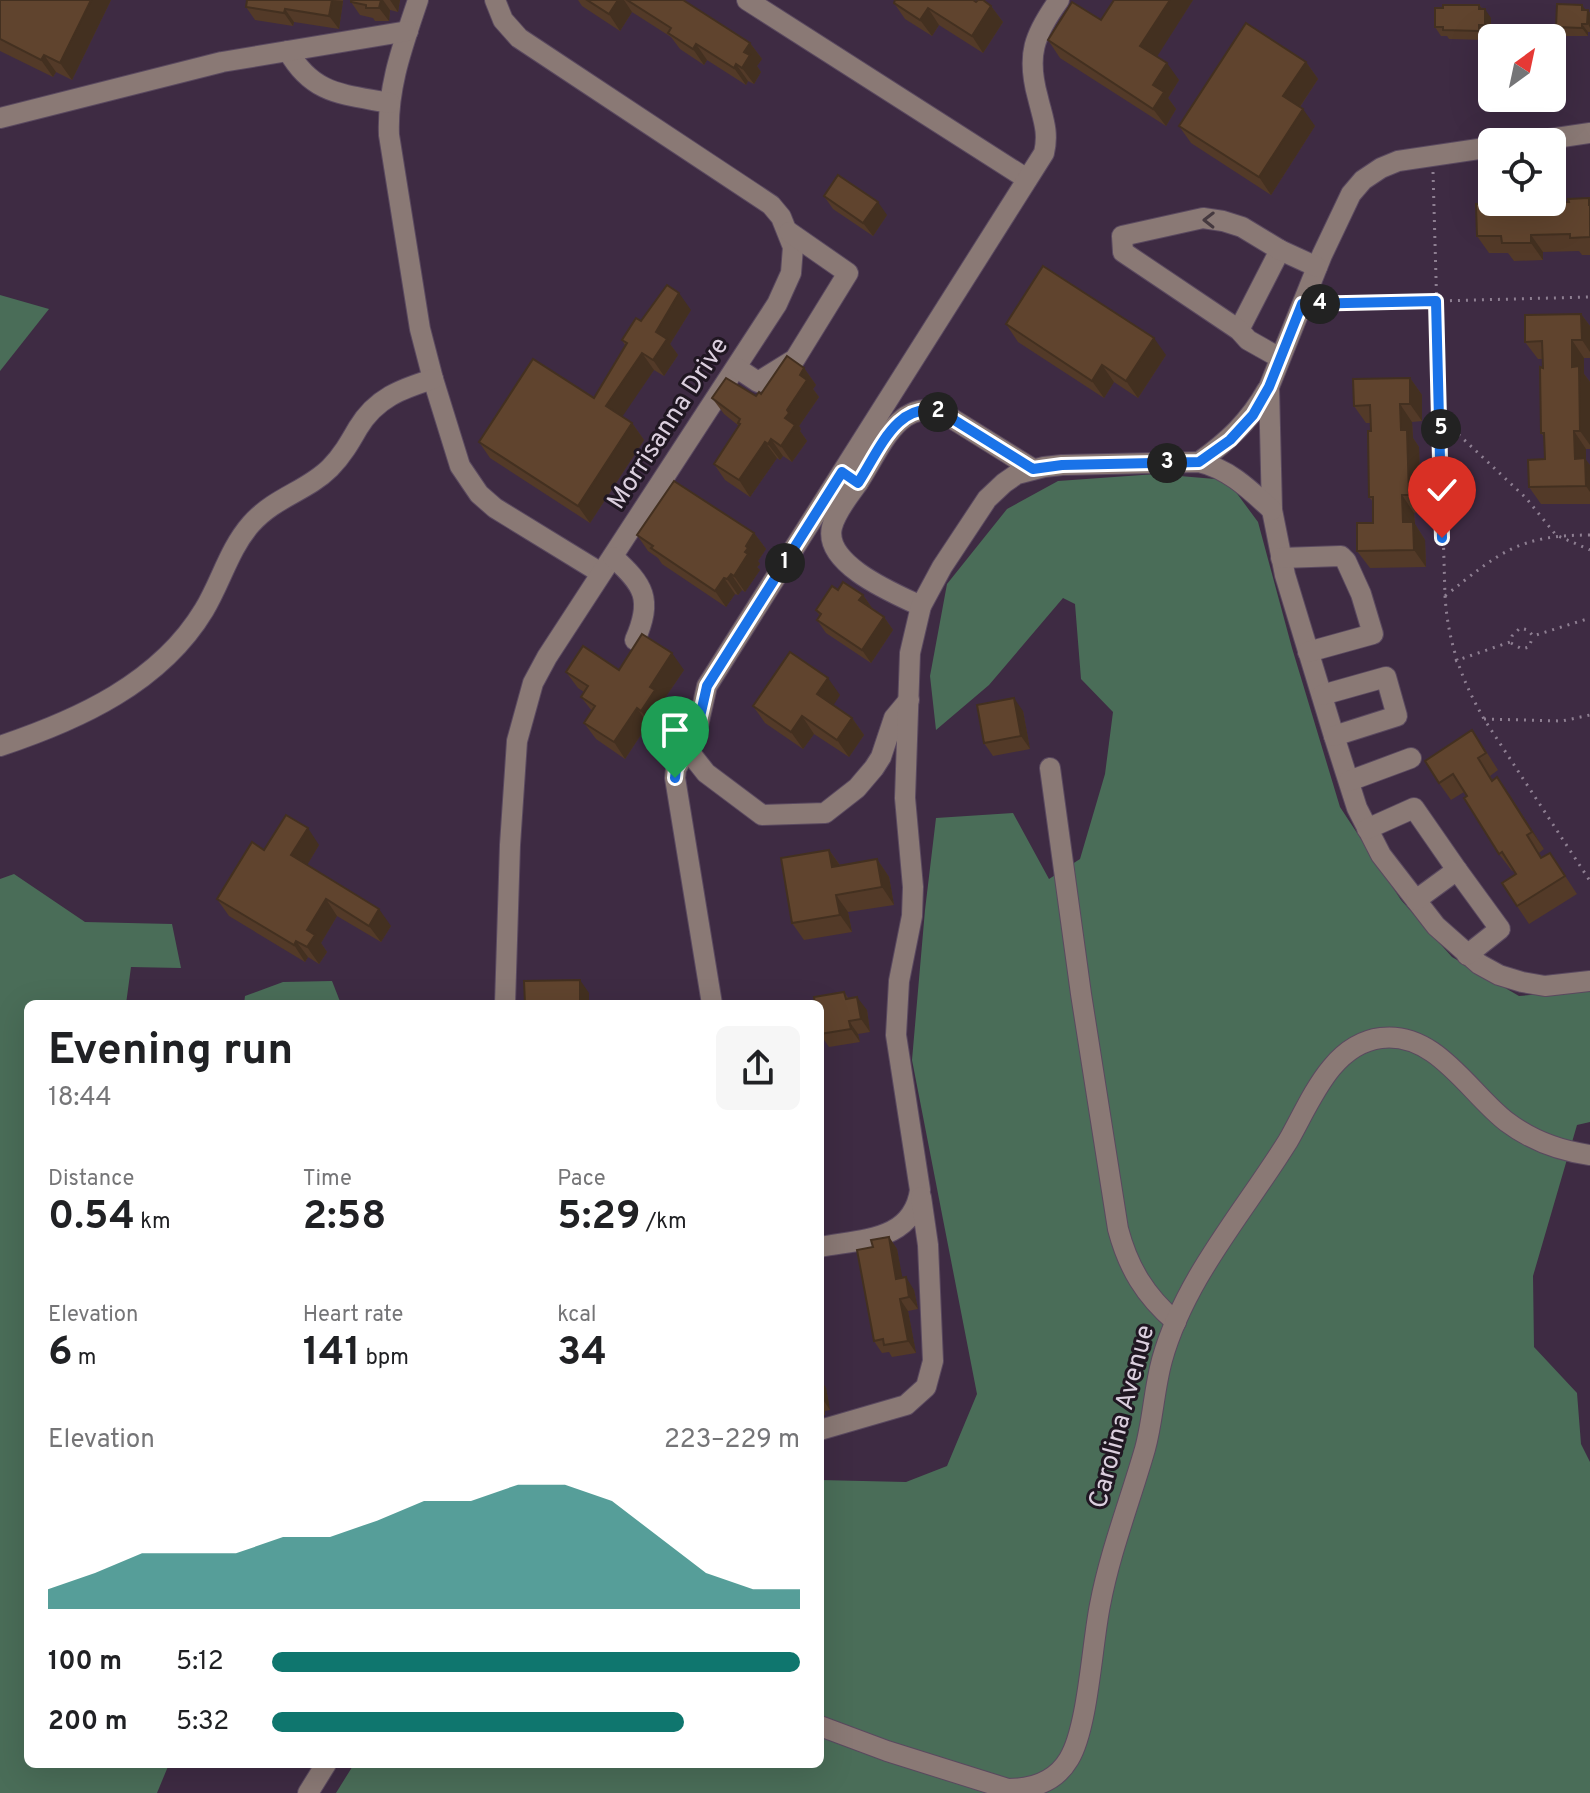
<!DOCTYPE html>
<meta charset="utf-8">
<style>
body{margin:0;font-family:Overpass,sans-serif;background:#f6f6f6;color:#202124;height:100vh;display:flex;flex-direction:column;font-size:30px;white-space:nowrap}
*{box-sizing:border-box;margin:0}
p{font-size:26px;color:#757577}
.icon{flex:none;width:44px;height:44px;fill:none;stroke:currentColor;stroke-width:2;stroke-linecap:round;stroke-linejoin:round}
.map{position:relative;flex:1;overflow:hidden}
.sheet{position:absolute;left:24px;top:1000px;width:800px;height:768px;display:flex;flex-direction:column;background:#fff;border-radius:12px;box-shadow:0 8px 32px #0002}
.sheet>*{flex:none}
.needle{width:52px;rotate:33deg}
.buttons{position:absolute;left:1478px;top:24px;display:grid;gap:16px}
.buttons a{display:grid;place-items:center;width:88px;height:88px;border-radius:12px;background:#fff;box-shadow:0 8px 32px #0002;font-size:40px}
.pin{position:absolute;display:grid;place-items:center;width:68px;height:68px;color:#fff;margin:-82px -34px;border-radius:50% 50% 50% 0;rotate:-45deg;box-shadow:0 0 8px #0007}
.pin .icon{rotate:45deg}
.km{position:absolute;width:40px;height:40px;margin:-20px;border-radius:50%;background:#222;color:#fff;font-size:22px;line-height:40px;text-align:center}
.round{display:grid;place-items:center;flex:none;width:84px;height:84px;border-radius:12px;background:#f6f6f6}
.overview{display:flex;align-items:center;justify-content:space-between;height:136px;padding:0 24px}
h1{font-size:44px;font-weight:700;line-height:60px}
.figures{display:grid;grid-template-columns:repeat(3,1fr);gap:12px;height:136px;padding:8px 24px}
.figures div{display:grid;align-content:center}
.figures b{font-size:40px;font-weight:700}
.figures small{font-size:22px;font-weight:400}
.figures p{font-size:22px}
.chart{height:224px;padding:16px 24px}
.chart p{display:flex;justify-content:space-between}
.chart svg{width:100%;height:144px;margin-top:8px;fill:#0f766e;opacity:.7}
ul{padding:0 24px;list-style:none;font-size:26px}
li{display:grid;grid-template-columns:128px 96px 1fr;align-items:center;height:60px}
li i{height:20px;border-radius:10px;background:#0f766e}
.map>svg:first-child{display:block}
</style>
<div class="map">
<svg width="1590" height="1793" viewBox="0 0 1590 1793">
<rect width="100%" height="100%" fill="#3e2b43"/>
<g fill="#4a6d58">
<polygon points="0,295 49,309 0,371"/>
<polygon points="1156,474 1227,480 1258,522 1292,648 1340,807 1401,900 1452,957 1519,996 1590,990 1590,1122 1577,1125 1533,1276 1534,1347 1577,1393 1581,1444 1590,1462 1590,1793 336,1793 354,1764 820,1764 820,1480 906,1482 947,1466 977,1394 912,1060 925,910 936,818 1013,813 1049,879 1080,859 1105,774 1113,712 1081,679 1075,604 1063,598 989,685 936,730 930,676 947,584 1007,509 1058,481"/>
<polygon points="14,874 85,922 172,924 181,968 131,967 126,1004 28,1004 28,1764 169,1764 157,1793 0,1793 0,879"/>
<polygon points="332,981 341,1004 244,1004 245,996 283,982"/>
</g>
<g fill="none" stroke-linecap="round" stroke-linejoin="round">
<g stroke="#5a495f" stroke-width="22">
<g id="minor">
<path d="M418,0c-15,45 -31,87 -29,135l31,194 13,50 27,87 19,28 16,14 106,65"/>
<polyline points="495,0 503,20 519,38 771,205 781,217 793,247 791,273 777,304 547,657 533,683 517,741 510,845 505,1004"/>
<polyline points="747,0 1027,179"/>
<path d="M288,51c25,44 55,43 102,52"/>
<polyline points="0,118 222,62 408,31"/>
<polyline points="1529,142 1590,133"/>
<polyline points="1492,147 1398,161 1381,168 1363,180 1351,194 1322,255 1269,387 1272,510 1285,575 1334,736 1357,808 1381,855 1436,926 1479,964 1499,975 1522,982 1545,986 1590,981"/>
<polyline points="1239,330 1280,250"/>
<polyline points="1280,358 1248,340 1239,330 1123,252 1122,236 1203,218 1223,221 1242,227 1280,250 1317,267"/>
<polyline points="737,368 758,382 795,359 848,273 789,232"/>
<path d="M1199,462c29,-21 50,-40 68,-72"/>
<path d="M847,476l11,7c-9,13 -22,28 -26,44 -9,37 61,66 89,79"/>
<path d="M858,483c21,-31 40,-87 85,-70l90,56"/>
<path d="M613,557c31,28 40,42 22,83"/>
<polyline points="1281,558 1341,556 1346,561 1361,594 1373,634 1308,652"/>
<polyline points="1322,695 1386,677 1397,716 1334,736"/>
<path d="M0,746c78,-26 160,-63 204,-136 17,-28 25,-61 47,-86 24,-27 56,-33 79,-56 12,-12 20,-26 28,-40 18,-30 43,-39 75,-49"/>
<polyline points="687,749 706,773 762,815 825,813 857,788 874,768 881,757 894,718 909,700"/>
<path d="M1050,768l31,226 37,235c10,38 27,67 58,93"/>
<polyline points="1349,781 1411,758"/>
<polyline points="1367,829 1414,808 1457,870"/>
<polyline points="1416,900 1457,870 1500,929 1467,955"/>
<path d="M712,1004l-37,-226 1,-9 21,-39 10,-44 337,-533c5,-21 -1,-34 -6,-55 -12,-43 -4,-63 21,-98"/>
<path d="M820,1247c42,-8 93,-6 100,-57l-24,-155 3,-54 13,-65 1,-29 -8,-89 5,-145 11,-47 21,-39 45,-68 17,-16 13,-9 27,-7 18,-2 137,-3c30,7 51,28 73,48"/>
<polyline points="820,1430 906,1405 926,1387 933,1361 928,1245 921,1197"/>
<path d="M820,1726l67,25 121,38c25,0 48,-8 61,-30 19,-31 23,-115 31,-154 10,-53 30,-104 45,-156 8,-29 9,-60 17,-89 23,-82 82,-148 126,-219 22,-38 43,-97 93,-103 55,-7 88,55 126,84 24,18 53,29 83,33"/>
<polyline points="308,1793 326,1764"/>
</g>
</g>
<g stroke="#8e7f92" stroke-width="3" stroke-dasharray="2 6" stroke-linecap="butt">
<path d="M1433,172l12,424c3,46 16,83 39,123l106,162"/>
<polyline points="1322,304 1590,297"/>
<polyline points="1441,418 1526,498 1556,535 1590,550"/>
<path d="M1445,596c54,-43 73,-61 145,-61"/>
<polyline points="1511,643 1522,649 1529,647 1533,636"/>
<polyline points="1455,661 1510,642 1512,636 1520,628 1528,630 1533,636 1590,618"/>
<polyline points="1484,719 1562,721 1590,715"/>
</g>
<use href="#minor" stroke="#8a7975" stroke-width="20"/>
</g>
<g fill="#533a28">
<polygon points="0,0 111,0 72,80 56,72 53,77 0,51"/>
<polygon points="247,0 343,0 343,1 339,29 294,22 293,26 255,20 246,7"/>
<polygon points="351,0 400,0 398,12 390,10 389,21 375,21 373,18 360,15 351,2"/>
<polygon points="578,0 683,0 750,43 762,59 757,66 761,72 754,84 748,81 746,85 707,60 704,65 680,49 671,37 632,12 620,31 582,6"/>
<polygon points="1114,0 1193,0 1157,56 1179,80 1168,98 1176,109 1166,126 1060,58 1048,40 1101,20"/>
<polygon points="976,2 991,6 1003,22 983,53 939,25 932,36 905,19 894,3"/>
<polygon points="1479,5 1491,18 1491,34 1485,34 1485,40 1449,39 1447,36 1441,36 1435,27"/>
<polygon points="1582,5 1585,10 1588,10 1590,13 1590,32 1588,32 1588,36 1562,36 1556,27"/>
<polygon points="1306,62 1318,79 1300,107 1315,126 1271,195 1191,143 1179,126"/>
<polygon points="824,196 887,215 873,236 833,209"/>
<polygon points="1589,198 1590,200 1590,255 1582,255 1579,251 1543,252 1543,260 1514,261 1508,253 1489,253 1477,236 1569,202"/>
<polygon points="691,310 670,344 678,355 664,376 654,370 622,416 632,423 644,440 590,523 490,458 479,442 594,398 625,345 622,340 641,321"/>
<polygon points="1581,314 1590,326 1590,358 1584,358 1584,374 1590,382 1590,449 1586,449 1586,460 1590,465 1590,504 1541,504 1529,487 1545,459 1545,438 1541,433 1543,359 1538,359 1525,342"/>
<polygon points="1006,324 1166,355 1138,398 1114,382 1104,398 1018,342"/>
<polygon points="804,368 816,385 813,389 819,397 799,426 801,429 800,431 807,441 792,462 783,456 780,460 777,458 750,497 725,480 714,464 739,426 724,414 712,398 756,396"/>
<polygon points="1410,378 1422,395 1422,421 1412,422 1413,438 1419,447 1421,512 1414,513 1415,524 1425,540 1426,567 1370,568 1357,551 1373,523 1373,502 1369,497 1371,423 1366,423 1354,406"/>
<polygon points="754,533 766,549 758,561 760,564 757,567 760,570 745,592 742,590 738,595 735,594 726,607 662,564 658,558 648,551 637,535"/>
<polygon points="838,590 863,595 872,608 884,617 893,630 871,663 826,633 817,620 820,616 816,610"/>
<polygon points="619,670 684,670 663,701 666,707 653,728 648,724 625,759 596,739 584,723 592,711 581,697 584,692 578,688 566,672"/>
<polygon points="840,695 833,705 852,718 864,735 849,757 814,734 803,749 765,723 753,706"/>
<polygon points="1023,711 1030,749 993,756 984,743"/>
<polygon points="1484,748 1498,770 1490,776 1493,780 1509,794 1544,849 1539,853 1542,858 1550,853 1577,894 1529,924 1517,906 1516,874 1514,870 1512,871 1499,854 1464,792 1451,800 1439,783"/>
<polygon points="319,845 307,865 391,926 381,942 337,916 321,943 327,952 319,964 308,957 305,962 229,916 217,899 264,850"/>
<polygon points="829,850 840,865 877,859 889,877 894,905 848,912 852,932 804,940 792,923"/>
<polygon points="844,992 849,999 867,1010 870,1032 858,1034 860,1042 829,1047 820,1034"/>
<polygon points="889,1237 897,1249 902,1278 914,1290 918,1309 908,1311 916,1353 892,1357 889,1352 882,1353 874,1341 873,1247"/>
<polygon points="820,1379 826,1388 830,1410 825,1411 825,1415 820,1416"/>
</g>
<g fill="#433020">
<polygon points="91,0 111,0 72,80 60,63"/>
<polygon points="332,0 343,1 339,29 329,16"/>
<polygon points="381,0 383,0 390,10 389,21 379,8"/>
<polygon points="390,0 400,0 398,12"/>
<polygon points="618,0 624,0 632,12 620,31 609,14"/>
<polygon points="1170,0 1193,0 1153,63 1140,46"/>
<polygon points="1479,5 1485,13 1485,9 1491,18 1491,34 1485,25 1479,9"/>
<polygon points="1582,5 1588,13 1588,10 1590,13 1590,28 1582,10"/>
<polygon points="991,6 1003,22 983,53 972,36"/>
<polygon points="928,8 939,25 932,36 920,20"/>
<polygon points="285,9 294,22 293,26 284,13"/>
<polygon points="1582,24 1588,32 1588,36 1582,28"/>
<polygon points="1479,25 1485,34 1485,40 1479,31"/>
<polygon points="750,43 762,59 757,66 761,72 754,84 742,68 744,52"/>
<polygon points="696,44 707,60 704,65 693,49"/>
<polygon points="44,55 56,72 53,77 41,60"/>
<polygon points="1306,62 1318,79 1295,114 1283,96"/>
<polygon points="1167,63 1179,80 1168,98 1176,109 1166,126 1153,109 1153,85"/>
<polygon points="736,64 748,81 746,85 734,68"/>
<polygon points="1303,109 1315,126 1271,195 1259,177"/>
<polygon points="878,202 887,215 873,236 863,223"/>
<polygon points="1531,235 1543,252 1543,260 1531,243"/>
<polygon points="679,293 691,310 670,344 678,355 664,376 653,360 656,332"/>
<polygon points="1581,314 1590,326 1590,352 1582,340"/>
<polygon points="1154,338 1166,355 1138,398 1126,381"/>
<polygon points="1572,340 1584,358 1584,374 1590,382 1590,445 1580,431 1572,367"/>
<polygon points="642,353 654,370 618,423 606,406"/>
<polygon points="1102,365 1114,382 1104,398 1092,381"/>
<polygon points="804,368 816,385 813,389 819,397 799,426 801,429 800,431 807,441 792,462 781,446 787,410 800,375"/>
<polygon points="1410,378 1422,395 1422,421 1410,404"/>
<polygon points="1400,404 1412,422 1413,438 1419,447 1421,512 1409,495 1401,430"/>
<polygon points="632,423 644,440 590,523 578,506"/>
<polygon points="1574,431 1586,449 1586,460 1590,465 1590,492 1586,486 1575,459"/>
<polygon points="771,439 783,456 780,460 768,444"/>
<polygon points="765,442 777,458 750,497 739,480"/>
<polygon points="1402,495 1414,513 1415,524 1425,540 1426,567 1414,550 1403,522"/>
<polygon points="754,533 766,549 758,561 760,564 757,567 760,570 745,592 734,576 746,546"/>
<polygon points="731,574 742,590 738,595 727,579"/>
<polygon points="724,578 735,594 726,607 715,591"/>
<polygon points="863,595 872,608 859,600"/>
<polygon points="884,617 893,630 871,663 862,650"/>
<polygon points="672,653 684,670 663,701 666,707 653,728 641,711 650,687"/>
<polygon points="828,678 840,695 829,712 817,694"/>
<polygon points="1014,698 1023,711 1030,749 1021,736"/>
<polygon points="637,708 648,724 625,759 614,742"/>
<polygon points="802,716 814,734 803,749 791,732"/>
<polygon points="852,718 864,735 849,757 837,740"/>
<polygon points="1497,777 1509,794 1544,849 1532,832"/>
<polygon points="308,828 319,845 303,872 291,855"/>
<polygon points="829,850 841,867 832,867"/>
<polygon points="877,859 889,877 894,905 882,887"/>
<polygon points="836,895 848,912 852,932 840,915"/>
<polygon points="326,899 337,916 321,943 327,952 319,964 307,947 307,930"/>
<polygon points="379,909 391,926 381,942 369,926"/>
<polygon points="296,941 308,957 305,962 294,945"/>
<polygon points="580,980 589,993 589,1004 580,1004"/>
<polygon points="857,997 867,1010 870,1032 861,1019"/>
<polygon points="849,1021 858,1034 860,1042 851,1029"/>
<polygon points="889,1237 897,1249 905,1291 896,1279"/>
<polygon points="906,1277 914,1290 918,1309 909,1297"/>
<polygon points="900,1299 908,1311 916,1353 908,1341"/>
<polygon points="820,1379 826,1388 830,1410 820,1395"/>
</g>
<g fill="#60442e" stroke="#433020" stroke-width="2">
<polygon points="0,0 91,0 60,63 44,55 41,60 0,39"/>
<polygon points="247,0 332,0 329,16 285,9 284,13 246,7"/>
<polygon points="351,0 381,0 379,8 366,8 366,5 351,2"/>
<polygon points="587,0 618,0 609,14"/>
<polygon points="627,0 683,0 750,43 744,52 750,55 742,68 736,64 734,68 696,44 693,49 668,33 671,28"/>
<polygon points="895,0 973,0 976,2 978,0 983,0 991,6 972,36 928,8 920,20 894,3"/>
<polygon points="1114,0 1170,0 1140,46 1167,63 1153,85 1164,92 1153,109 1048,40 1072,2 1101,20"/>
<polygon points="1557,4 1582,5 1582,10 1588,10 1587,24 1582,24 1582,28 1556,27"/>
<polygon points="1443,5 1479,5 1479,9 1485,9 1485,25 1479,25 1479,31 1443,30 1443,27 1435,27 1435,8 1443,8"/>
<polygon points="1246,23 1306,62 1283,96 1303,109 1259,177 1179,126"/>
<polygon points="838,175 878,202 863,223 824,196"/>
<polygon points="1589,198 1589,205 1590,205 1590,237 1570,238 1570,234 1531,235 1531,243 1502,243 1501,236 1477,236 1476,204 1569,202 1568,199"/>
<polygon points="1043,266 1154,338 1126,381 1102,365 1092,381 1006,324"/>
<polygon points="667,285 679,293 656,332 667,339 653,360 642,353 606,406 632,423 578,506 479,442 533,359 594,398 627,343 622,340 636,318 641,321"/>
<polygon points="1581,314 1582,340 1572,340 1572,367 1579,366 1580,431 1574,431 1575,459 1585,458 1586,486 1529,487 1528,460 1545,459 1544,433 1541,433 1540,367 1543,368 1542,341 1525,342 1525,315"/>
<polygon points="787,356 804,368 800,375 807,380 787,410 789,413 785,418 795,425 781,446 771,439 768,444 765,442 739,480 714,464 740,424 738,423 740,419 712,398 726,378 756,396 759,392 761,394"/>
<polygon points="1410,378 1410,404 1400,404 1401,430 1407,430 1409,495 1402,495 1403,522 1413,522 1414,550 1357,551 1357,523 1373,523 1373,497 1369,497 1368,431 1371,431 1370,405 1354,406 1353,379"/>
<polygon points="674,481 754,533 746,546 748,548 745,552 748,554 734,576 731,574 727,579 724,578 715,591 651,548 653,546 637,535"/>
<polygon points="843,582 863,595 859,600 884,617 862,650 817,620 821,614 816,610 832,586 838,590"/>
<polygon points="642,634 672,653 650,687 655,690 641,711 637,708 614,742 584,723 595,706 581,697 588,686 566,672 583,646 619,670"/>
<polygon points="790,652 828,678 817,694 852,718 837,740 802,716 791,732 753,706"/>
<polygon points="1014,698 1021,736 984,743 977,705"/>
<polygon points="1472,730 1486,753 1478,758 1492,781 1497,777 1532,832 1527,835 1541,858 1550,853 1565,876 1517,906 1502,883 1516,874 1502,852 1499,854 1464,798 1467,796 1453,774 1439,783 1425,761"/>
<polygon points="286,815 308,828 291,855 379,909 369,926 326,899 307,930 315,935 307,947 296,941 294,945 217,899 252,842 264,850"/>
<polygon points="829,850 832,867 877,859 882,887 836,895 840,915 792,923 781,858"/>
<polygon points="580,980 580,1004 525,1004 524,981"/>
<polygon points="844,992 846,999 857,997 861,1019 849,1021 851,1029 820,1034 820,1004 815,1004 814,997"/>
<polygon points="889,1237 896,1279 906,1277 909,1297 900,1299 908,1341 884,1345 883,1339 874,1341 857,1250 873,1247 871,1240"/>
</g>
<defs><path id="oneway-chevron" d="M-2-3.5L2.5 0L-2 3.5" fill="none" stroke-width="1.6" stroke-linecap="round" stroke-linejoin="round" transform="scale(2)"/></defs>
<use stroke="#45393f" href="#oneway-chevron" transform="translate(1209 220) rotate(-179)"/>
<g fill="none" stroke-linecap="round" stroke-linejoin="round">
<g stroke="#fff" stroke-width="16">
<path id="route" d="M675,778l1,-9 21,-39 10,-44 135,-214 16,11c21,-32 40,-86 85,-70l90,56 29,-4 137,-3 31,-22 23,-25 16,-28 33,-83 134,-3 6,237"/>
</g>
<use href="#route" stroke="#1a73e8" stroke-width="10"/>
</g>
<g text-anchor="middle" dominant-baseline="central" stroke-width="6" stroke-linejoin="round" paint-order="stroke">
<g font-size="26" fill="#dbcfde" stroke="#201722">
<text transform="translate(669 424) rotate(-57)">Morrisanna Drive</text>
<text transform="translate(1123 1417) rotate(-75)">Carolina Avenue</text>
</g>
</g>
</svg>
<div class="buttons">
<a><svg class="needle" viewBox="-14 -14 28 28"><path d="M0-13l5 13h-10z" fill="#e53935"/><path d="M0 13l5-13h-10z" fill="#757577"/></svg></a>
<a><svg class="icon" aria-label="locate" viewBox="0 0 24 24"><circle cx="12" cy="12" r="6"/><path d="M12 2v4M12 18v4M2 12h4M18 12h4"/></svg></a>
</div>
<div class="pin" style="left:675px;top:778px;background:#1e9e55"><svg class="icon" aria-label="arrive" viewBox="0 0 24 24"><path d="M6 21V4h12l-3 4 3 4H6"/></svg></div>
<div class="pin" style="left:1442px;top:538px;background:#d93025"><svg class="icon" aria-label="check" viewBox="0 0 24 24"><path d="M5 12l5 5 9-10"/></svg></div>
<b class="km" style="left:785px;top:563px">1</b>
<b class="km" style="left:938px;top:412px">2</b>
<b class="km" style="left:1167px;top:463px">3</b>
<b class="km" style="left:1320px;top:304px">4</b>
<b class="km" style="left:1441px;top:429px">5</b>
<section class="sheet">
<div class="overview"><div><h1>Evening run</h1><p>18:44</p></div><a class="round"><svg class="icon" aria-label="share" viewBox="0 0 24 24"><path d="M12 15V3M7 8l5-5 5 5M5 13v7h14v-7"/></svg></a></div>
<div class="figures">
<div><p>Distance</p><b>0.54<small> km</small></b></div>
<div><p>Time</p><b>2:58</b></div>
<div><p>Pace</p><b>5:29<small> /km</small></b></div>
</div>
<div class="figures">
<div><p>Elevation</p><b>6<small> m</small></b></div>
<div><p>Heart rate</p><b>141<small> bpm</small></b></div>
<div><p>kcal</p><b>34</b></div>
</div>
<div class="chart"><p><span>Elevation</span>223–229 m</p>
<svg viewBox="0 0 160 44" preserveAspectRatio="none"><path d="M0 44V38L10 33L20 27L30 27L40 27L50 22L60 22L70 17L80 11L90 11L100 6L110 6L120 11L130 22L140 33L150 38L160 38V44z"/></svg>
</div>
<ul>
<li><b>100 m</b>5:12<i style="width:100%"></i></li>
<li><b>200 m</b>5:32<i style="width:78%"></i></li>
</ul>
</section>
</div>
